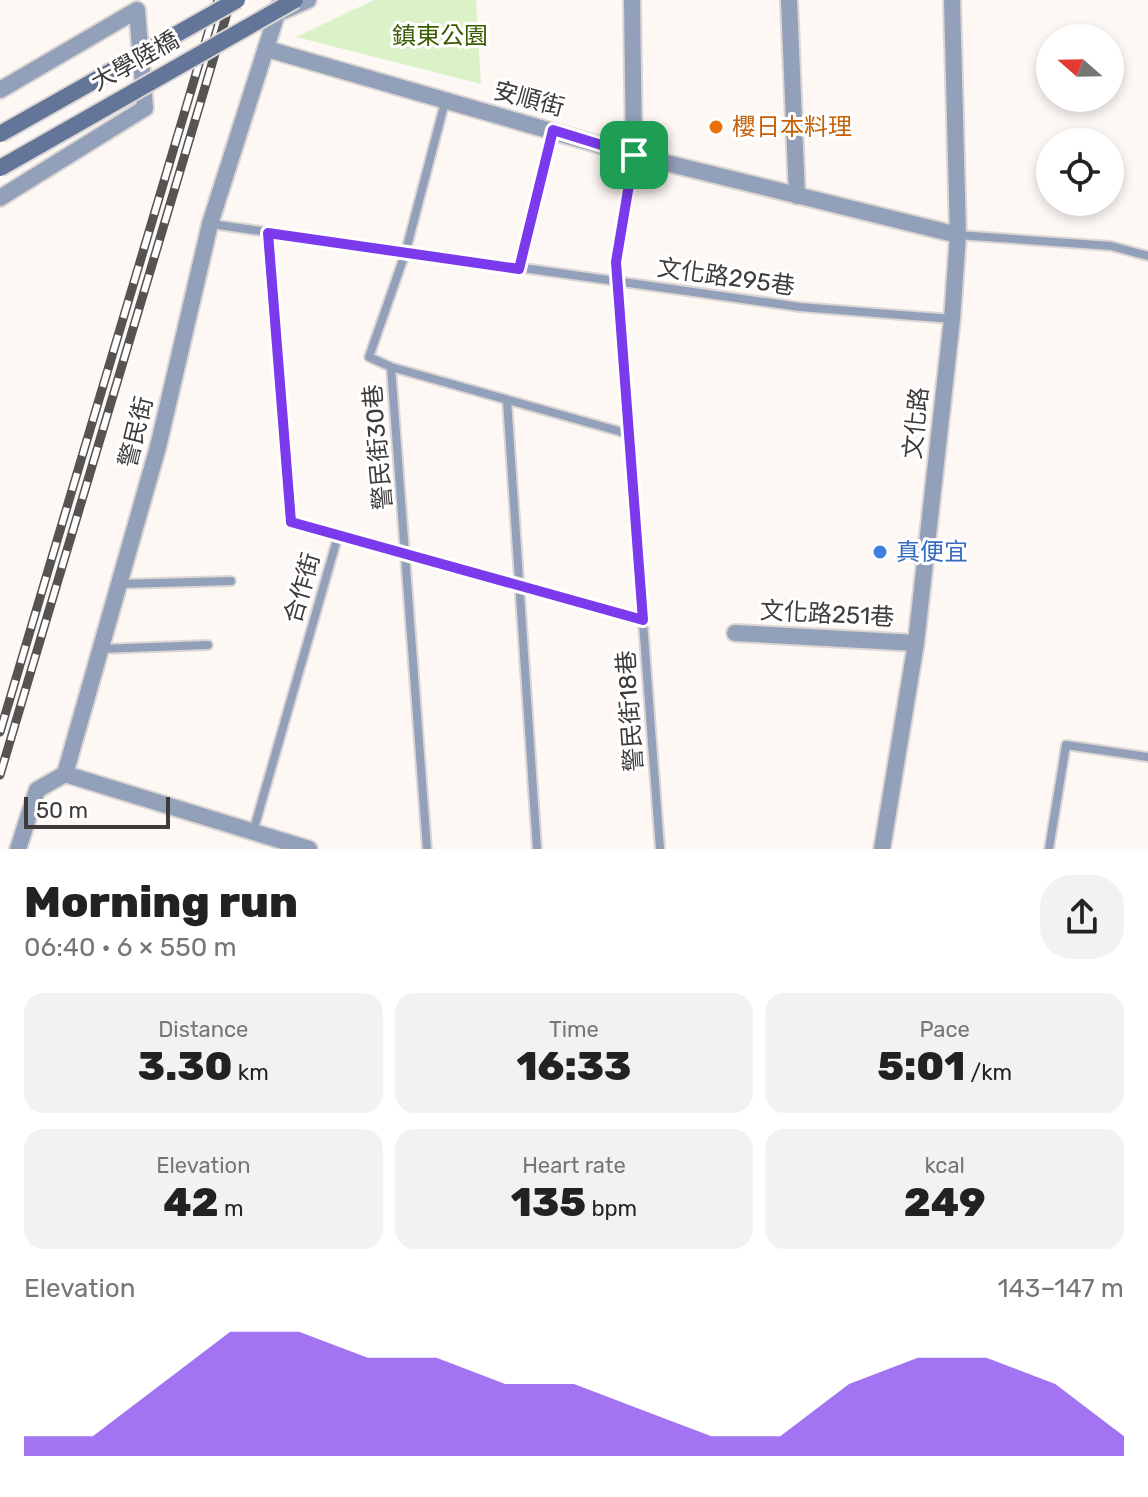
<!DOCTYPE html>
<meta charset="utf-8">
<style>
body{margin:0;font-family:Rubik,"Noto Sans TC",sans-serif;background:#f2f2f2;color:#222;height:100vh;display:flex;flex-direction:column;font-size:30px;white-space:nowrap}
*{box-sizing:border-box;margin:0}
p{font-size:26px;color:#767676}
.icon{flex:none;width:44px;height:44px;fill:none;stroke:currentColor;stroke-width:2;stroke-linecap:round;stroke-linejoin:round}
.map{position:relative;height:849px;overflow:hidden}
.side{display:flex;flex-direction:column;background:#fff;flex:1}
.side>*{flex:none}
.needle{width:52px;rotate:290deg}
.tools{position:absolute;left:1036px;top:24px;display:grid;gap:16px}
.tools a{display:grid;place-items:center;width:88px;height:88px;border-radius:50%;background:#fff;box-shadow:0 4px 12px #0003;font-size:40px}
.scale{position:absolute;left:24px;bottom:20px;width:146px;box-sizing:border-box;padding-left:8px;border:4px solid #3e3c3b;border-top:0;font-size:22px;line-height:28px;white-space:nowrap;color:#3e3c3b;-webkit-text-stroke:6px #fff;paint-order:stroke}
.pin{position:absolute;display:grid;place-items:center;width:68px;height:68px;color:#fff;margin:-34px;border-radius:16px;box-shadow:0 4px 12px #0006}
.round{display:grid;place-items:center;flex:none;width:84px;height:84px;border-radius:32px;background:#f2f2f2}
.headline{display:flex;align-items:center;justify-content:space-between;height:136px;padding:0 24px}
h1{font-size:44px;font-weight:800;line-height:60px}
.stats{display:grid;grid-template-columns:repeat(3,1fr);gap:12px;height:136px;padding:8px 24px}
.stats div{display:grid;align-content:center;border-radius:20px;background:#f2f2f2;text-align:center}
.stats b{font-size:40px;font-weight:800}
.stats small{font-size:22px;font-weight:400}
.stats p{font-size:22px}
.chart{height:224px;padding:16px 24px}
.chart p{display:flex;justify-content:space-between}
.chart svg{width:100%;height:144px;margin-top:8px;fill:#7c3aed;opacity:.7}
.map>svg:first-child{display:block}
</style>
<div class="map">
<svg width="1148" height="849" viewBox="0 0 1148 849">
<rect width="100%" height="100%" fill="#fef8f5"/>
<polygon fill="#dbf1c7" points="374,0 476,0 481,84 296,37"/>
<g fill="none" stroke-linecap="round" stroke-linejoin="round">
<g stroke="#dbd6d4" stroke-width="12">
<g id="lane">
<polyline points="634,155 616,262 660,849"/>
<polyline points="211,224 800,307 952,319"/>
<polyline points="268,233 291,522 338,536"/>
<polyline points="958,235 1111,246 1148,256"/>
<polyline points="519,269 553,130"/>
<polyline points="391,367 629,434"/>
<polyline points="507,400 537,849"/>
<polyline points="120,584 231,581"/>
<polyline points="101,649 208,645"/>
<polyline points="253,832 338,536 643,620"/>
<polyline points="427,849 391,367 369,357 405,254 445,102"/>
<polyline points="1049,849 1066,745 1148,757"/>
</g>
</g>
<g stroke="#dbd6d4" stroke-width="20">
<g id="street">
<polyline points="632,0 634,155"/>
<polyline points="789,0 797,196"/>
<polyline points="283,11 308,0"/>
<polyline points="267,49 634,155 958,235"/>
<polyline points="0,90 137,10 145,108 0,198"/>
<polyline points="735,633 916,643"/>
<polyline points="65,774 309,849"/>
<polyline points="18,849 37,790 65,774 158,447 210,224 280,4"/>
<polyline points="882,849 916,643 952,319 958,235 952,0"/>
</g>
</g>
<use href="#lane" stroke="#93a0b9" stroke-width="8"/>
<use href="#street" stroke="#93a0b9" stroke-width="16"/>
<g stroke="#565453" stroke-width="9">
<g id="rail">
<polyline points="0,732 218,0"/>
<polyline points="0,775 231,0"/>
</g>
</g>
<use href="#rail" stroke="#fff" stroke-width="6" stroke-dasharray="18" stroke-linecap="butt"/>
<g stroke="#dbd6d4" stroke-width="20" stroke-linecap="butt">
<g id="secondary-bridge">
<polyline points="0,134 237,0"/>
<polyline points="0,168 295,0"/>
</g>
</g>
<use href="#secondary-bridge" stroke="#637598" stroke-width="16"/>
</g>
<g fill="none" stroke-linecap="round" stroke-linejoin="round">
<g stroke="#fff" stroke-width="16">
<polygon id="route" points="553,130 634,155 616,262 643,620 291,522 268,233 519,269"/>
</g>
<use href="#route" stroke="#7c3aed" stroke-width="10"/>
</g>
<circle fill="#e8710a" stroke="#fff" stroke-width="3" cx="716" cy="127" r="8"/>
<circle fill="#3f7fe0" stroke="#fff" stroke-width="3" cx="880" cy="552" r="8"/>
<g text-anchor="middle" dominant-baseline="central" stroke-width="6" stroke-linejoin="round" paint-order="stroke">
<g font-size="24" fill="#3a5c00" stroke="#fff">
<text x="440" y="36">鎮東公園</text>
</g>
<g font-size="24" fill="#3e3c3b" stroke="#fff">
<text transform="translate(135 61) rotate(-29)">大學陸橋</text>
<text transform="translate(529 99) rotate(15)">安順街</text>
<text transform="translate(726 277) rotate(8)">文化路295巷</text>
<text transform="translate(916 423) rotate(-84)">文化路</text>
<text transform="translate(136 432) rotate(-76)">警民街</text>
<text transform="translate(378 447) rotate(-95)">警民街30巷</text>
<text transform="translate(302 588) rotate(-74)">合作街</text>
<text transform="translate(827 614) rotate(3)">文化路251巷</text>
<text transform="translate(630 711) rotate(-94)">警民街18巷</text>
</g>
<g font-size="24" fill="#c56008" stroke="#fff" text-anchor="start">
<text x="732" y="127">櫻日本料理</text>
</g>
<g font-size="24" fill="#366cbe" stroke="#fff" text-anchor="start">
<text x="896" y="552">真便宜</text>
</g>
</g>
</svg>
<div class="tools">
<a><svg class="needle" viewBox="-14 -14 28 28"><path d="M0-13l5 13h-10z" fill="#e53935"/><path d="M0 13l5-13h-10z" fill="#767676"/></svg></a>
<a><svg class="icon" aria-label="locate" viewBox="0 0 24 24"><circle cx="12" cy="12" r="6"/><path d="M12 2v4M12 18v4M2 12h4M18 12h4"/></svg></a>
</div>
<div class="scale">50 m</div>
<div class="pin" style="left:634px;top:155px;background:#1e9e55"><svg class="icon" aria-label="arrive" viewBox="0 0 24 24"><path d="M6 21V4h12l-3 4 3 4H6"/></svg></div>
</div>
<section class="side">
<div class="headline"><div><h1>Morning run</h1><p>06:40 · 6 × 550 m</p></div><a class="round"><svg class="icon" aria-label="share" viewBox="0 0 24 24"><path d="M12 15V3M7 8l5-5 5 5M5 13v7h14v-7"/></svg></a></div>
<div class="stats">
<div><p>Distance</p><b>3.30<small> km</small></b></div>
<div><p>Time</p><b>16:33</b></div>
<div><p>Pace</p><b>5:01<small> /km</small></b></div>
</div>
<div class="stats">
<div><p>Elevation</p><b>42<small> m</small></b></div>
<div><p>Heart rate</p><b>135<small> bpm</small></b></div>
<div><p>kcal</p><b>249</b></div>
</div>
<div class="chart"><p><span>Elevation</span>143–147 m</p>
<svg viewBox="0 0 160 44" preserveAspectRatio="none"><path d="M0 44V38L10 38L20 22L30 6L40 6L50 14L60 14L70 22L80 22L90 30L100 38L110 38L120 22L130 14L140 14L150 22L160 38V44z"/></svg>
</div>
</section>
